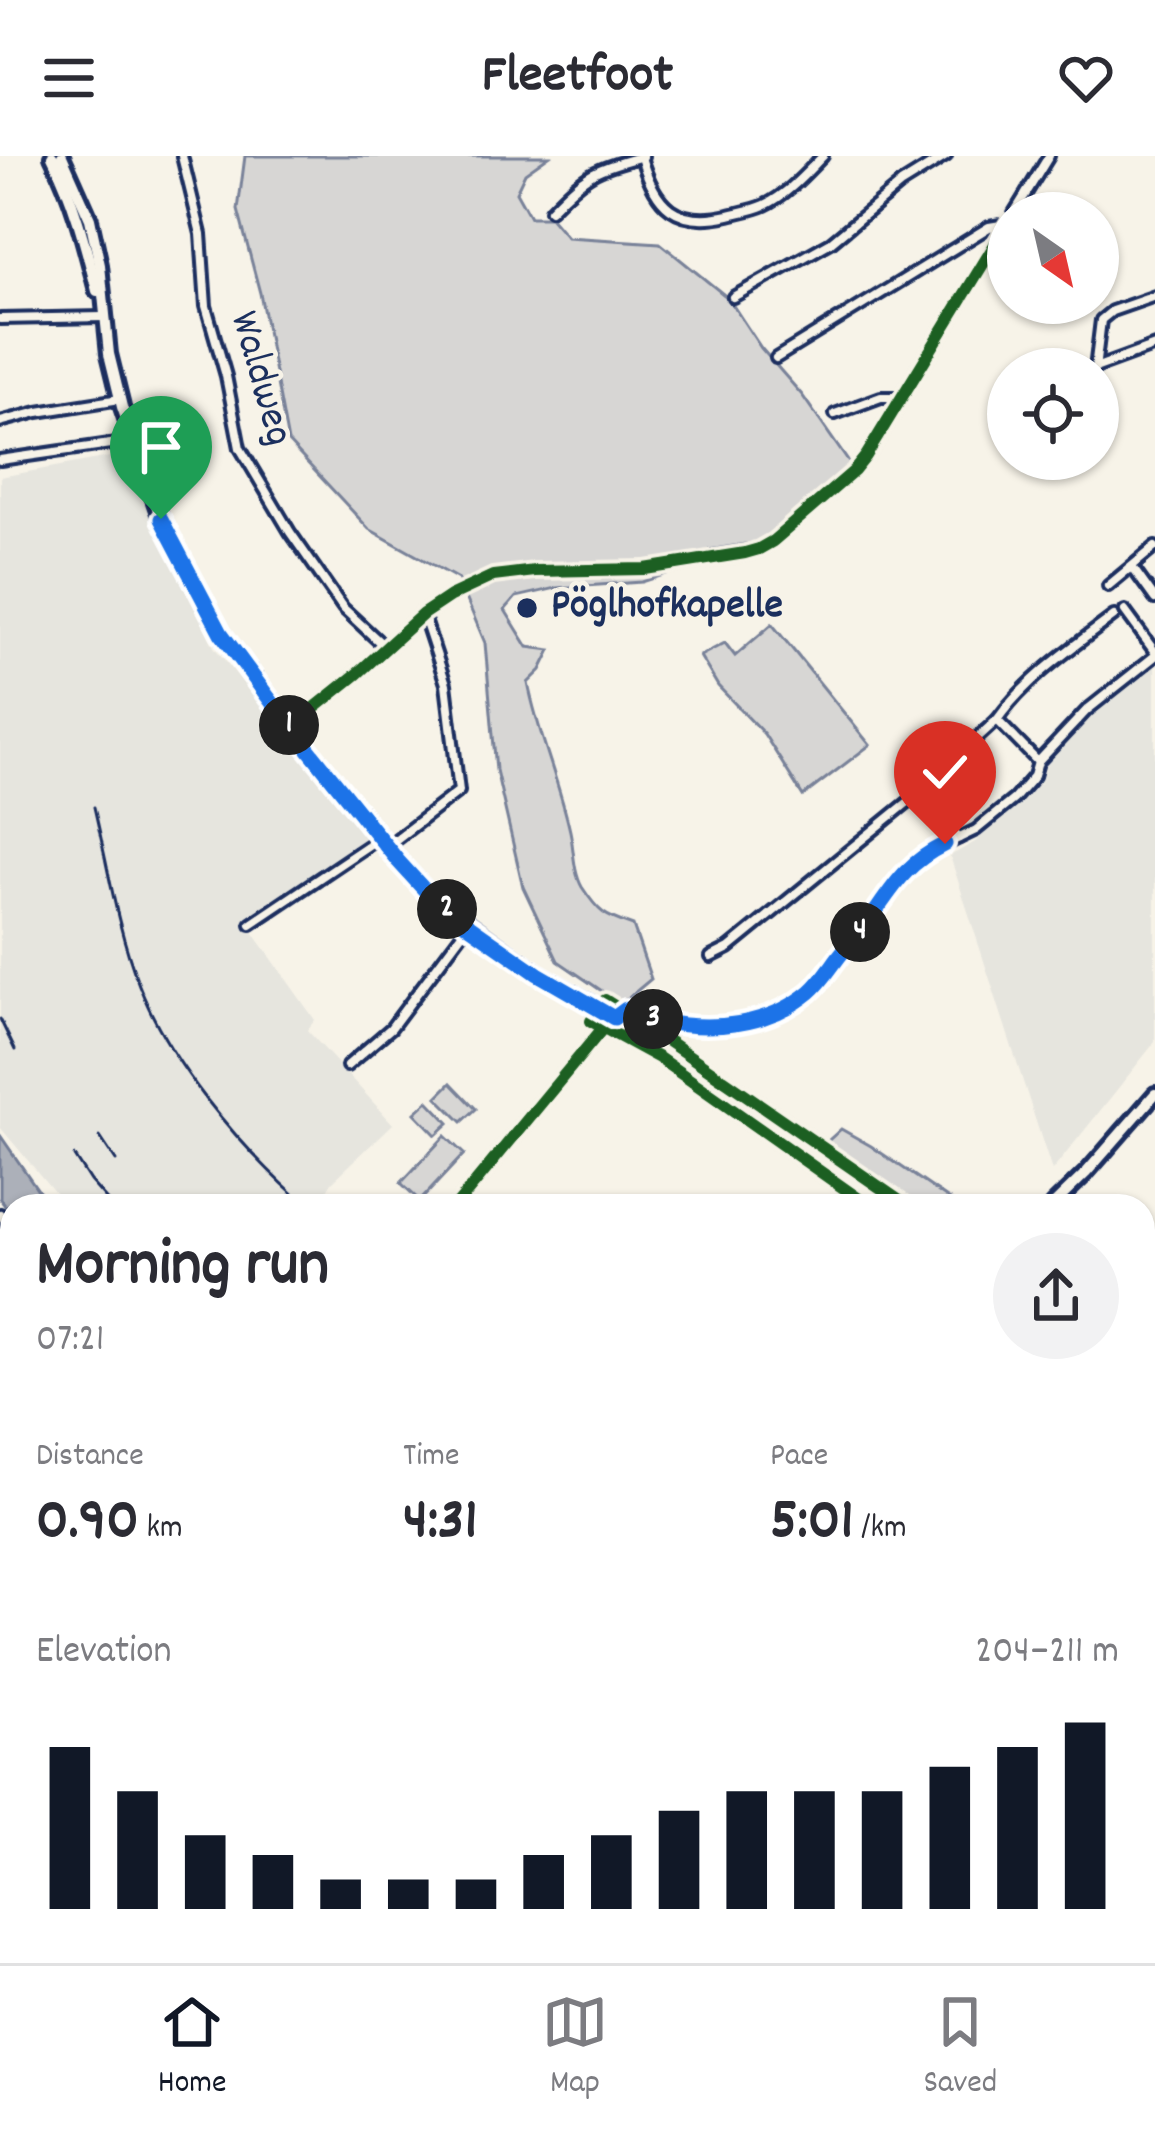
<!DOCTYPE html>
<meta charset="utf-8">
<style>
body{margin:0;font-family:Dekko,sans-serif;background:#f2f2f3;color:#2b2b33;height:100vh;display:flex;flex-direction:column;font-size:45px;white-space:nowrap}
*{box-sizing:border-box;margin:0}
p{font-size:39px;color:#7c7c81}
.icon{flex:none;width:66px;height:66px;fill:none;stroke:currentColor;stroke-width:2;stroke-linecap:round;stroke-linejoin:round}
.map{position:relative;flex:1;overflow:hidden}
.panel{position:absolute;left:0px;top:1038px;width:1155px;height:771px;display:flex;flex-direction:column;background:#fff;border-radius:36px 36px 0 0;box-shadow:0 3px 9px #0004}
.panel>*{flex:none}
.needle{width:78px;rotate:146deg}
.controls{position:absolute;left:987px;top:36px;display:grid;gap:24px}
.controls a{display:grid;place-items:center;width:132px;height:132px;border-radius:50%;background:#fff;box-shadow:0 3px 9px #0004;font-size:60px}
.pin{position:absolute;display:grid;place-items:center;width:102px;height:102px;color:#fff;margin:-123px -51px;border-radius:50% 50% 50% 0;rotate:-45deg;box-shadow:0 0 12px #0007}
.pin .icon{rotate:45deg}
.km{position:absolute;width:60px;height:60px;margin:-30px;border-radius:50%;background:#222;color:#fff;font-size:33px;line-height:60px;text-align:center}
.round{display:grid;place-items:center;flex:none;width:126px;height:126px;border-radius:63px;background:#f2f2f3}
.summary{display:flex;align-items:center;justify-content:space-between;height:204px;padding:0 36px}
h1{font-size:66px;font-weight:800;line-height:90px}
.metrics{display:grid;grid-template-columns:repeat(3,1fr);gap:18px;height:204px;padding:12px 36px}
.metrics div{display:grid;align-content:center}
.metrics b{font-size:60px;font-weight:800}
.metrics small{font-size:33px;font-weight:400}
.metrics p{font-size:33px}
.chart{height:336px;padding:24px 36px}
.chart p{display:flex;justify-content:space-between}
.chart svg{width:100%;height:216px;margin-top:12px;stroke:#111827;stroke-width:6}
header{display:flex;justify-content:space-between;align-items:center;height:156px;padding:0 36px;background:#fff;font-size:54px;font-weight:800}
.tabs{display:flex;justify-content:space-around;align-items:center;height:168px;border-top:3px solid #e1e1e2;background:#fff;font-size:33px;color:#7c7c81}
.tabs a{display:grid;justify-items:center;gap:6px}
.tabs .on{color:#111827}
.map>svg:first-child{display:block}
</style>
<header><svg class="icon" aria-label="menu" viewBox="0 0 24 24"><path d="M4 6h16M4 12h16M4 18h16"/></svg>Fleetfoot<svg class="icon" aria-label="heart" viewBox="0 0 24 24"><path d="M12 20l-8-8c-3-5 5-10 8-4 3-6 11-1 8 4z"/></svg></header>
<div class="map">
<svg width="1155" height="1807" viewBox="0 0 1155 1807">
<rect width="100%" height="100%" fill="#f7f3e8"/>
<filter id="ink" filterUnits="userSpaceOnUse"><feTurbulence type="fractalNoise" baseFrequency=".00833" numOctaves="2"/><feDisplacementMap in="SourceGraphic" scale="24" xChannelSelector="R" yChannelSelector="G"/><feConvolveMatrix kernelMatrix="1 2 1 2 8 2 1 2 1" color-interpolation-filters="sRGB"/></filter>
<g filter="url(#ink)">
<g fill="#e6e5de">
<polygon points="126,298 149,355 214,491 373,687 246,766 315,864 307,874 393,968 332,1026 317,1050 66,1050 0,971 0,321"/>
<polygon points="1155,507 1155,886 1052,1015 950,700 975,686 1041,626 1052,595"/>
</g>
<g fill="#d7d6d4" stroke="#798299" stroke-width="3">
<path d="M245,0h304l-24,17 -9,19 14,25h20l17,20 93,6 68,55 33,50 41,47 50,72 -51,42 -10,13 -28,19 -54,9 -33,21 -34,11 -86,6 -40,9 -11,13 23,37 23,3 -10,20 -13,13c10,51 31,98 42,148 4,18 3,40 12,56 17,26 22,29 51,39l18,53 -30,25 -63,-43 -35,-74 -27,-117 -11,-127 -27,-64 -89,-50 -81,-87 -28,-149 -22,-83z"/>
<polygon points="772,468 870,589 803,640 764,578 718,530 700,500 725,487 735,500"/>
<polygon points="451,927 476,953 462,966 437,941"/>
<polygon points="428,945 449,967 436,979 415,957"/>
<polygon points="841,973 871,990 959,1050 919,1050 829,988 829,984"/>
<polygon points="445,980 464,998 420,1045 401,1027"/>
<polygon points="0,1126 12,1140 12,1797 22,1797 21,1807 0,1807"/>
<polygon points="1143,1499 1155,1500 1155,1750 1146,1734 1151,1727 1143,1712"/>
<polygon points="92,1797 795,1797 800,1807 70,1807"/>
</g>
<polygon fill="#acb0b9" stroke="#727c95" stroke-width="3" points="0,979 49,1050 12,1050 12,1059 0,1043"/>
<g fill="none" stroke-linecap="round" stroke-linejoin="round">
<polyline stroke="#727c95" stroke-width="3" points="15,1807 23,1797"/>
<g stroke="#1b2f5e" stroke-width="16">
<g id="minor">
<polyline points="182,0 201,78 206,150 226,220 240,292 290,376 343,452 385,491"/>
<path d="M641,1c14,49 35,70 88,58 12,-3 25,-5 36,-10 23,-11 41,-32 58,-49"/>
<path d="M550,54c37,-38 43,-40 93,-54"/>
<polyline points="1014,57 1049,0"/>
<polyline points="733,141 831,86 901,28 946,0"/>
<polyline points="0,163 104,161"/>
<polyline points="776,202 989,71 1007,68"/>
<polyline points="1095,212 1155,190"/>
<polyline points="1095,213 1101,164 1112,155 1155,140"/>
<polyline points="835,258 881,241 901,241"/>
<polyline points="0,266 38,256 120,243"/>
<polyline points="0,304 131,285"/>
<polyline points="1132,411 1155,443"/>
<polyline points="1108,430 1155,391"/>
<polyline points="1125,455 1155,496"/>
<path d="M997,564c30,-42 76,-73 117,-104"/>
<polyline points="291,571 357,518 423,458 450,440 493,420 535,415 645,413 745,397 759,393 773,385 854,315 866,300 1008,67"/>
<polyline points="922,617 951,606 997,564 1038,606"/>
<polyline points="386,691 459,635 446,528 423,458"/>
<polyline points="251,768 379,682"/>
<polyline points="711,801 729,792 913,642 920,641 959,682"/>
<polyline points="347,910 391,872 468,769"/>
<polyline points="456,1050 603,872 626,853 656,864 718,871 753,863 785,851 807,839 867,767 904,715 926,698 976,674 1014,643 1034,620 1038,606 1087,554 1155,500"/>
<polyline points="0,1058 12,1074"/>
<polyline points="1143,1241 1151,1245 1143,1261"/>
<polyline points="1143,1548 1155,1557"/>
<polyline points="1143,1665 1155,1666"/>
<polyline points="1143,1712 1151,1728 1146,1734 1155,1750"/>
<polyline points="849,1797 856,1807"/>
<polyline points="1048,1797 1054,1807"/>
<polyline points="998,1807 1015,1797"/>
</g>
</g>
<g stroke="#1b2f5e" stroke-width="20">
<polyline id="secondary" points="1052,1050 1086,1017 1155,938"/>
</g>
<g stroke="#1b2f5e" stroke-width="20">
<g id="primary">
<path d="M52,0c22,44 33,88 45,135"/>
<polyline points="62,0 90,63 100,109 109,198 122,251 161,363 221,477 279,556 398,705 431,740 539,818 599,852 663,894 888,1050"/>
<polyline points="1143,1181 1155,1186"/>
</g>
</g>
<use href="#minor" stroke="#f7f3e8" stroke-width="8"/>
<use href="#secondary" stroke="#f7f3e8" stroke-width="10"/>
<use href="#primary" stroke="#f7f3e8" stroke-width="10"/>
<g stroke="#1b2f5e" stroke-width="3">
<path d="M94,651c14,59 23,122 45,178 30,77 97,157 158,212"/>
<polyline points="0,863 15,894"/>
<polyline points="100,981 116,1005"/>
<polyline points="74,1000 90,1025 112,1050"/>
<polyline points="0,1090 12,1102"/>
<polyline points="1106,1797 1114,1807"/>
</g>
<g stroke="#f7f3e8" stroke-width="20">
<g id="cycleway">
<polyline points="291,571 357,518 423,458 450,440 493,420 535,415 645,413 745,397 759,393 773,385 854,315 866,300 1008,67"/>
<polyline points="456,1050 603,872"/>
<polyline points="869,1050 659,902 591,865 605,844 649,872 907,1050"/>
</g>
</g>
<use href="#cycleway" stroke="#1b5e20" stroke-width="12"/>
</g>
</g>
<g fill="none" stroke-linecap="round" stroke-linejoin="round" filter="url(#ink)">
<g stroke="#fff" stroke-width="24">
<path id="route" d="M161,363l60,114 58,79 119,149 32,35 38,29 70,49 76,44 12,-9c12,4 23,9 35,12 50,11 108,5 149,-29 14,-12 23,-29 35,-43 7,-10 17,-18 24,-28 25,-35 36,-57 76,-77"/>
</g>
<use href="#route" stroke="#1a73e8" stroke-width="15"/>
</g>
<circle fill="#1b2f5e" stroke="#f7f3e8" stroke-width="4.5" cx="527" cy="452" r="12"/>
<g text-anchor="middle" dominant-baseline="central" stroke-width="9" stroke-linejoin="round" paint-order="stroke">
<g font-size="42" fill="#1b2f5e" stroke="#f7f3e8">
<text transform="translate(259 223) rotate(74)">Waldweg</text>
</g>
<g font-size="42" font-weight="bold" fill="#1b2f5e" stroke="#f7f3e8" text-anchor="start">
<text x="551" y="452">Pöglhofkapelle</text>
</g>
</g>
</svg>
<div class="controls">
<a><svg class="needle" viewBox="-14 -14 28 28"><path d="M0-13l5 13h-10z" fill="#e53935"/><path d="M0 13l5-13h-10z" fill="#7c7c81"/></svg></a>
<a><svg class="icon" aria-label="locate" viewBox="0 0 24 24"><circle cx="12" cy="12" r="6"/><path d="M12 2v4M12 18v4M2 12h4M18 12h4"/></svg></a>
</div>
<div class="pin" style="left:161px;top:363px;background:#1e9e55"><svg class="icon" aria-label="arrive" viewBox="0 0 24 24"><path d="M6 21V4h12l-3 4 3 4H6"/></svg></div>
<div class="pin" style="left:945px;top:688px;background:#d93025"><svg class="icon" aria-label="check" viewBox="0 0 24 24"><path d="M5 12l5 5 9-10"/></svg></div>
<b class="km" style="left:289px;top:569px">1</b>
<b class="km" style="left:447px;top:753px">2</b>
<b class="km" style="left:653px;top:863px">3</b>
<b class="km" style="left:860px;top:776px">4</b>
<section class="panel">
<div class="summary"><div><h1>Morning run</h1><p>07:21</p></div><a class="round"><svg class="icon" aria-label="share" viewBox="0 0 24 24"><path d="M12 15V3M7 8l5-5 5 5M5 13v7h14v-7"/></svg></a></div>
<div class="metrics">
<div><p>Distance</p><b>0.90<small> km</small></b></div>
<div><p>Time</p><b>4:31</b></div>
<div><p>Pace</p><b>5:01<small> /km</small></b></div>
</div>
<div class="chart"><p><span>Elevation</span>204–211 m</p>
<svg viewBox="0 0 160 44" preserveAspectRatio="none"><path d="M5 44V11M15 44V20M25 44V29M35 44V33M45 44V38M55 44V38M65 44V38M75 44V33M85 44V29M95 44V24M105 44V20M115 44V20M125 44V20M135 44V15M145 44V11M155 44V6"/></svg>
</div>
</section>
</div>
<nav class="tabs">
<a class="on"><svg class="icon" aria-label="home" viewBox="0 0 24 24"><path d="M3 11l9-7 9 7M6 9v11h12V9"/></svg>Home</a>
<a><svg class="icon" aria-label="map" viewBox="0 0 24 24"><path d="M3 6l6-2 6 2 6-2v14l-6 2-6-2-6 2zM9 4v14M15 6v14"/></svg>Map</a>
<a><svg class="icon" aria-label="saved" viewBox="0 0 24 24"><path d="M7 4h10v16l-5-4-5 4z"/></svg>Saved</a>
</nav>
